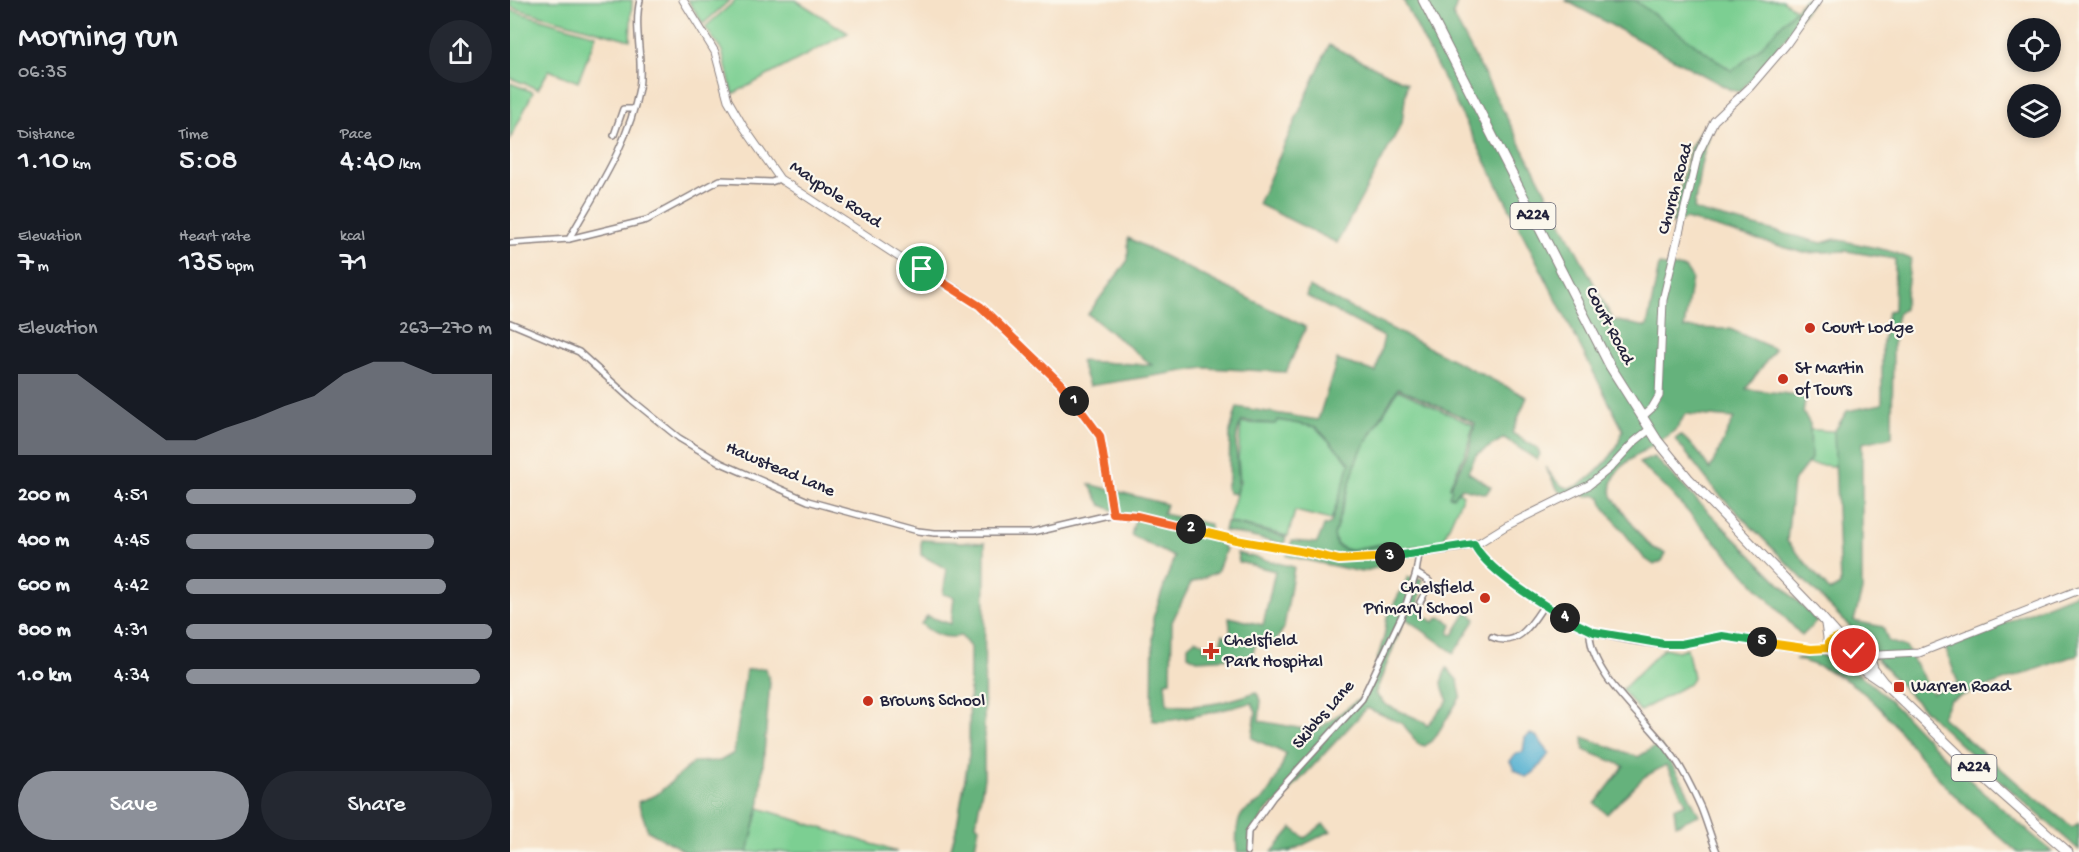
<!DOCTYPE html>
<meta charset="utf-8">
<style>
body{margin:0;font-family:"Gochi Hand",sans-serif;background:#242831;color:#f1f3f6;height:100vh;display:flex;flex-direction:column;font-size:22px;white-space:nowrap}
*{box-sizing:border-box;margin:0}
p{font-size:20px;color:#9ea1a6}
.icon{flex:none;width:33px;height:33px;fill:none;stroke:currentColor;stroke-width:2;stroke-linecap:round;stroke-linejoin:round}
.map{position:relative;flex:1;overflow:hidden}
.side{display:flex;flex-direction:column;background:#171b24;width:510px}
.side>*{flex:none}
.buttons{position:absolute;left:1497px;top:18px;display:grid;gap:12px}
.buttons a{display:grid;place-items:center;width:54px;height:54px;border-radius:50%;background:#171b24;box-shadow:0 3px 9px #0003;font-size:30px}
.pin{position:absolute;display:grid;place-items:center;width:51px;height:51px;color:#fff;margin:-26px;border:3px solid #fff;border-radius:50%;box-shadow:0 2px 6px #0007}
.km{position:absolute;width:30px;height:30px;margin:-15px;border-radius:50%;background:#222;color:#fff;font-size:16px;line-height:30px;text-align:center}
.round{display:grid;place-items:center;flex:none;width:63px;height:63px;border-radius:32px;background:#242831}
.overview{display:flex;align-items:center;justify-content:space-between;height:102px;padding:0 18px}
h1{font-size:33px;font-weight:600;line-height:45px}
.metrics{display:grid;grid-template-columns:repeat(3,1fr);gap:9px;height:102px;padding:6px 18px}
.metrics div{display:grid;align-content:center}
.metrics b{font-size:30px;font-weight:600}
.metrics small{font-size:16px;font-weight:400}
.metrics p{font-size:16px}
.chart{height:168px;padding:12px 18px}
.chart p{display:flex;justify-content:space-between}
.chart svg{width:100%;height:108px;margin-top:6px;fill:#8c9099;opacity:.7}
.primary-button{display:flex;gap:12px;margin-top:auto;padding:12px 18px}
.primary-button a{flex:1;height:69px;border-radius:36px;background:#8c9099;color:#fff;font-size:24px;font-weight:600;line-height:69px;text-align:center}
.primary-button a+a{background:#242831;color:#f1f3f6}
ul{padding:0 18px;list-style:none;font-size:20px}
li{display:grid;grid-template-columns:96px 72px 1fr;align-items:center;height:45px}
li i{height:15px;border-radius:8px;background:#8c9099}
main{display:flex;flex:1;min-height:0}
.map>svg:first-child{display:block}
</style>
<main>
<section class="side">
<div class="overview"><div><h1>Morning run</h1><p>06:35</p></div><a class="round"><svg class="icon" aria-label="share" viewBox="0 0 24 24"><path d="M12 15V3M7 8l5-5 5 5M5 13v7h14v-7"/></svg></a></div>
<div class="metrics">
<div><p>Distance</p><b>1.10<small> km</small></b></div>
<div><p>Time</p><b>5:08</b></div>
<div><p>Pace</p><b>4:40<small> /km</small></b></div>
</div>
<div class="metrics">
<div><p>Elevation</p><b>7<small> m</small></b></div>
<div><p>Heart rate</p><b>135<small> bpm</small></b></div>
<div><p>kcal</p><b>71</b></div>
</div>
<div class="chart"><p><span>Elevation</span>263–270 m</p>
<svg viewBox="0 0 160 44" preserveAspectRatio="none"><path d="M0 44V11L10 11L20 11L30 20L40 29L50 38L60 38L70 33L80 29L90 24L100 20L110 11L120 6L130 6L140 11L150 11L160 11V44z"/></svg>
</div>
<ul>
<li><b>200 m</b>4:51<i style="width:75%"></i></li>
<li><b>400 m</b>4:45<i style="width:81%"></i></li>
<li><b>600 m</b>4:42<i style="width:85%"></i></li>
<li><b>800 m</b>4:31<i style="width:100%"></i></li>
<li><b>1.0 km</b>4:34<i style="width:96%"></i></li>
</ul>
<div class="primary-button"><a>Save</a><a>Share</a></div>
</section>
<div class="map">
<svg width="1569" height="852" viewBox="0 0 1569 852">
<rect width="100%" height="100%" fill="#fbf7ec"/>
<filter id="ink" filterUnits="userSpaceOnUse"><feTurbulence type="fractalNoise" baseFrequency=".0167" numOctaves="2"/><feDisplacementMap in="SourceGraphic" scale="12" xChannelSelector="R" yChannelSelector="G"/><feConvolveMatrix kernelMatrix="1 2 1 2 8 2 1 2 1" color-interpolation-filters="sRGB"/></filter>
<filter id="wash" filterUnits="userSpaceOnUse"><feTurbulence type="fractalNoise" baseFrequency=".008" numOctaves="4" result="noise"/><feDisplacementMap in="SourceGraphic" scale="24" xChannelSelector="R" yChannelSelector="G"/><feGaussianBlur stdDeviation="1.35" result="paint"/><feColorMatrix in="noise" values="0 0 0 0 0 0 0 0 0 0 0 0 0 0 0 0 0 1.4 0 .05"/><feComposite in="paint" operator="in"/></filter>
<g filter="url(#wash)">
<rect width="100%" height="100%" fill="#f6e1c7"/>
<g fill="#7ccf92" stroke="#4f7866" stroke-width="1.5">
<polygon points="0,0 122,0 120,40 0,7"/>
<polygon points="178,0 220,0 193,24"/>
<polygon points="226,0 286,0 338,33 223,94 212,51 195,27"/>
<polygon points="1087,0 1272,0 1291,13 1227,80"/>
<polygon points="0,10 86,35 68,82 39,70 28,89 0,78"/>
<polygon points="0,83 23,92 0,140"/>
<polygon points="888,390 963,425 957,449 940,485 953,495 932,542 878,551 876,543 838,550 827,545 824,536 848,456"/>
<polygon points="768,420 805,427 841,463 821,520 785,511 778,536 718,522 730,481 728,459 731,423 764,424"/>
<polygon points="1289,429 1337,432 1335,467 1286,463"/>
<polygon points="1154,648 1168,651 1177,648 1183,677 1179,684 1130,711 1112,690"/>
<polygon points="249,808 387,852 238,852"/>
</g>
<g fill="#65b27c" stroke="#446a5c" stroke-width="1.5">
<path d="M893,0h55l-5,15 160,305 34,7 12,-62 26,3 7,10 -8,50 46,1 45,20 -29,40 60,7 -3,16 7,12 1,35 -18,23 -6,59 43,50 10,-6 -6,-153 13,-21 35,-7v-57l6,-36 6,-1 1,-51 -49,-8 -42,2 -118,-34 -14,5 18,-76 11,-18 8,5 -8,29 -7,45 10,4 118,30 13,-4 55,12 21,8 -7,50 -7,5 -4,31 -1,92 -30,6v148l-8,30 29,6 5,14 18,6 26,46 26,-10 -13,-36 134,-55v62l-129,46 -8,17 80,70 50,40 7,-4v27c-78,-69 -161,-137 -226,-220l-137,-139 -41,-52 6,-4 15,14 14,20 24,-51 -49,-4c-3,5 -6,13 -10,16 -19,18 -70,32 -63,66l29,40 12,12 13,5 -4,8 -8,4 -10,-7 -40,-51 -3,-10 -7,-2 -7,2 -8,-5 -14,3 -7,-5 -13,-23c6,6 12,18 20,20 15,6 44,-27 51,-39 3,-5 5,-12 7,-18z"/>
<polygon points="1055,0 1124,0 1222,71 1248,50 1294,0 1303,0 1276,38 1230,92 1221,90"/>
<polygon points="819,45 897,83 892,123 827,243 748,204"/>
<polygon points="618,238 796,327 776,372 694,368 579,386 570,361 642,365 578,314 618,260"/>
<path d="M799,287l218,110 -15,36 25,15 3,6 -3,6 -33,-22 -28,17 -8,17 23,15 -5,7 -24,-6 -9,9 -4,-1 3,-7 -2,-2 19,-37 6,-27 -77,-35 -40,68 -24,79 2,10 12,6 37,-7 3,7 10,11 -37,10 -74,-16 5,-15 25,2 7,-17 7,-3 19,-60 -34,-36 -38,-7 -3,4 -33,-3c-14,26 3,53 -7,73l-6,-1 -3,-5 3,-10 1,-47 7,-24 81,13 19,-60 39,12 8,-35 -78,-41z"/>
<polygon points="1144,457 1307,621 1292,636 1157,489 1129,463"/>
<path d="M579,484l77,20 -3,10 47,10v11l16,14 -9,23 -26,11 -19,39 -1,59 -6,1 2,22c29,6 61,-2 89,-12l5,8 -2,21 57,10 51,-38 17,-56 3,-20 21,-40 14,2 -3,23 2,11 13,9 5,-5 7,2 6,6 -3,9 4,1 14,-23 9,7 -22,34 -49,-35 -30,76 11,11 39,17 2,4 21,-25c-6,-13 -9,-20 -1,-33l11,13 3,15 -27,43 -9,7 -7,-2 -15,-20 -36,-16 -82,88 -19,15 -14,25 -1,16h-14c-1,-12 -2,-33 8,-41 7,-5 14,-7 20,-14 9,-12 16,-28 21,-43l-34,-16 4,-26 -4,-9c-17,3 -88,23 -100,17l1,-102 21,-61 -43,-22 4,-15 -34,-15z"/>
<polygon points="716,522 776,537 774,544 714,531"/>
<path d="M411,540l64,3 -1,235 -8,46 3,3 -5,25h-24l7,-27 12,-70 1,-108 -9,-11c-17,3 -27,-1 -40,-12l6,-8 24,8 3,-27 -11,-3 4,-25 -26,-14z"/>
<polygon points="727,553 784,567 774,628 764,644 747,641 741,657 687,660 678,655 678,646 685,640 693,642 695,650 709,647 713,634 721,640 719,617 753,625 765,571 729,562"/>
<path d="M1307,654c50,12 91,68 128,103 34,33 71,63 107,95h-35c-24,-22 -50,-42 -71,-66 -52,-54 -70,-107 -151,-127z"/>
<polygon points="255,668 260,682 250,802 238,852 176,852 138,831 128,802 146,795 184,762 210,761 224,753 236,670"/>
<polygon points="1073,737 1128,757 1149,744 1172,781 1189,815 1166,825 1164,808 1176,803 1156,765 1134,777 1097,814 1085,804 1114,766 1074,750"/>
<polygon points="813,824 821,831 779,852 762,852 782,828 795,838"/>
</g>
<path fill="#51afd0" stroke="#3a6886" stroke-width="1.5" d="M1020,734l6,2 14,18c-10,8 -12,19 -24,23l-12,-8 -4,-8 7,-8 6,-1 2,-14z"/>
</g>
<g filter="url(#ink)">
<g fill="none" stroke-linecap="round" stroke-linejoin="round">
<g stroke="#8c8281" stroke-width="8">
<g id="minor">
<polyline points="104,135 113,109 123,109"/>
<path d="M59,239c27,-48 60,-95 70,-151 5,-29 -6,-59 1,-88"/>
<polyline points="0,243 59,239 137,220 210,180 261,182 270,179"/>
<polyline points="0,323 69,352 122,400 169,438 211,463 298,501 408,531 425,533 522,533 603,514"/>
<path d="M964,544c11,25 89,77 116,87 17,6 62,14 81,14 18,0 35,-10 54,-9 34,3 70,17 104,12"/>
<polyline points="906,573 919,581 919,585 910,602"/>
<path d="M1080,631c-2,43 57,88 80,121 11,14 24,40 31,56 6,15 10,30 16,44"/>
<path d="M982,637c26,12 40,-14 52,-32"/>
<polyline points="737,852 738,832 763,797 852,699 894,611 906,573 909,554"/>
</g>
</g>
<g stroke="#8c8281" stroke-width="9">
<g id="tertiary">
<polyline points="173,0 205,52 218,100 233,126 270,179 401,265 412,269 447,290 470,306 550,383 590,436 603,514 627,516 726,540 795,552 829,560 888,556 954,547 970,542 996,526 1079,485 1100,468 1124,442 1140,429"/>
<polyline points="1132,417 1142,408 1149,396 1153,300 1188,154 1204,121 1240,87 1276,45 1308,0"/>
<polyline points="1360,657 1369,655 1409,653 1569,590"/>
</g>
</g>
<g stroke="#8c8281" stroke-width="11">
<g id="primary">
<polyline points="913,0 1100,366 1147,440 1178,478 1304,609 1338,647 1359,655 1363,669 1373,682 1452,758 1558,852"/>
<polyline points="1316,624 1320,651 1342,658 1348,666 1370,681"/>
</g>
</g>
<use href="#minor" stroke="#fff" stroke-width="5"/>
<use href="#tertiary" stroke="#fff" stroke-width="7"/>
<use href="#primary" stroke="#fff" stroke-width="9"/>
</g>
</g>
<g fill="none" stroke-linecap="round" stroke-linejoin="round" filter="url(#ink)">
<g stroke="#fff" stroke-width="12">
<polyline id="split-1" points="412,269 470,306 550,383 564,401"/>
</g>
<g stroke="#fff" stroke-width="12">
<polyline id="split-2" points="564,401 590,436 603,514 627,516 681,529"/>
</g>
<g stroke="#fff" stroke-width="12">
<polyline id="split-3" points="681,529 726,540 795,552 829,560 880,557"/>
</g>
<g stroke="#fff" stroke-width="12">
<path id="split-4" d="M880,557l84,-13c12,26 67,59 91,74"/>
</g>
<g stroke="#fff" stroke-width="12">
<polyline id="split-5" points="1055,618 1084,632 1154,644 1171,644 1212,636 1252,642"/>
</g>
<g stroke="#fff" stroke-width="12">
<polyline id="split-6" points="1252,642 1301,649 1319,648 1319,642 1326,638 1344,651"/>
</g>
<use href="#split-1" stroke="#f0652b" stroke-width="8"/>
<use href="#split-2" stroke="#f0652b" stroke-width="8"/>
<use href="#split-3" stroke="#f5b400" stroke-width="8"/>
<use href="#split-4" stroke="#22a559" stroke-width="8"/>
<use href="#split-5" stroke="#22a559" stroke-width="8"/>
<use href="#split-6" stroke="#f5b400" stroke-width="8"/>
</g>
<g fill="#c8321e" stroke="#fbf7ec" stroke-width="2">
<circle cx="1300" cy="328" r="6"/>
<circle cx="1273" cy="379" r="6"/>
<circle cx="975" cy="598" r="6"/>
<path d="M698 642h6v6h6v6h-6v6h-6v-6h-6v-6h6z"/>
<rect x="1383" y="681" width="12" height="12" rx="3"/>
<circle cx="358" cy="701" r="6"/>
</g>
<g text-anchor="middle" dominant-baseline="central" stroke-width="4.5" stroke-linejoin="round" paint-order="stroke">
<g fill="#fbf7ec" stroke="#636270" stroke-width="1.5">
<rect x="1000.5" y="203" width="45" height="26" rx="4.5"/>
<rect x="1441.5" y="755" width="45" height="26" rx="4.5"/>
</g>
<g font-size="16" font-weight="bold" fill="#22223b">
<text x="1023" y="216">A224</text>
<text x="1464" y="768">A224</text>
</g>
<g font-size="18" fill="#22223b" stroke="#fbf7ec">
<text transform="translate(1166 189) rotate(-75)">Church Road</text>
<text transform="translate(325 195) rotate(34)">Maypole Road</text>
<text transform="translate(1099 326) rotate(62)">Court Road</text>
<text transform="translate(270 470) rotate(23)">Hawstead Lane</text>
<text transform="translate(814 715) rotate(-49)">Skibbs Lane</text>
</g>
<g font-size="18" fill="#22223b" stroke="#fbf7ec" text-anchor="start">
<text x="1312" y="328">Court Lodge</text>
<text x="1285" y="369">St Martin<tspan x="1285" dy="21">of Tours</tspan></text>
<text x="963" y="588" text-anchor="end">Chelsfield<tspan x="963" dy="21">Primary School</tspan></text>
<text x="714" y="641">Chelsfield<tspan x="714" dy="21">Park Hospital</tspan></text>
<text x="1401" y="687">Warren Road</text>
<text x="370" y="701">Browns School</text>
</g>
</g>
</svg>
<div class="buttons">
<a><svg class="icon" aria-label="locate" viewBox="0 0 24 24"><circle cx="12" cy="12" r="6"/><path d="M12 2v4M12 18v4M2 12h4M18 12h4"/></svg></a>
<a><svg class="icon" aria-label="layers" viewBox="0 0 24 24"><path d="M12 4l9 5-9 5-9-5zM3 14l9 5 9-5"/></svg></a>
</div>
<div class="pin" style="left:412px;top:269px;background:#1e9e55"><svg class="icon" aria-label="arrive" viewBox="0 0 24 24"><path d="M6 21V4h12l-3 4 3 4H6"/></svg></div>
<div class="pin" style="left:1344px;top:651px;background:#d93025"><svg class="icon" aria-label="check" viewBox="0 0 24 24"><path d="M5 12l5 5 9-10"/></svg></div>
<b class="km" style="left:564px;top:401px">1</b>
<b class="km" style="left:681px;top:529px">2</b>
<b class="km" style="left:880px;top:557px">3</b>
<b class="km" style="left:1055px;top:618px">4</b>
<b class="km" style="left:1252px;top:642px">5</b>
</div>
</main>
